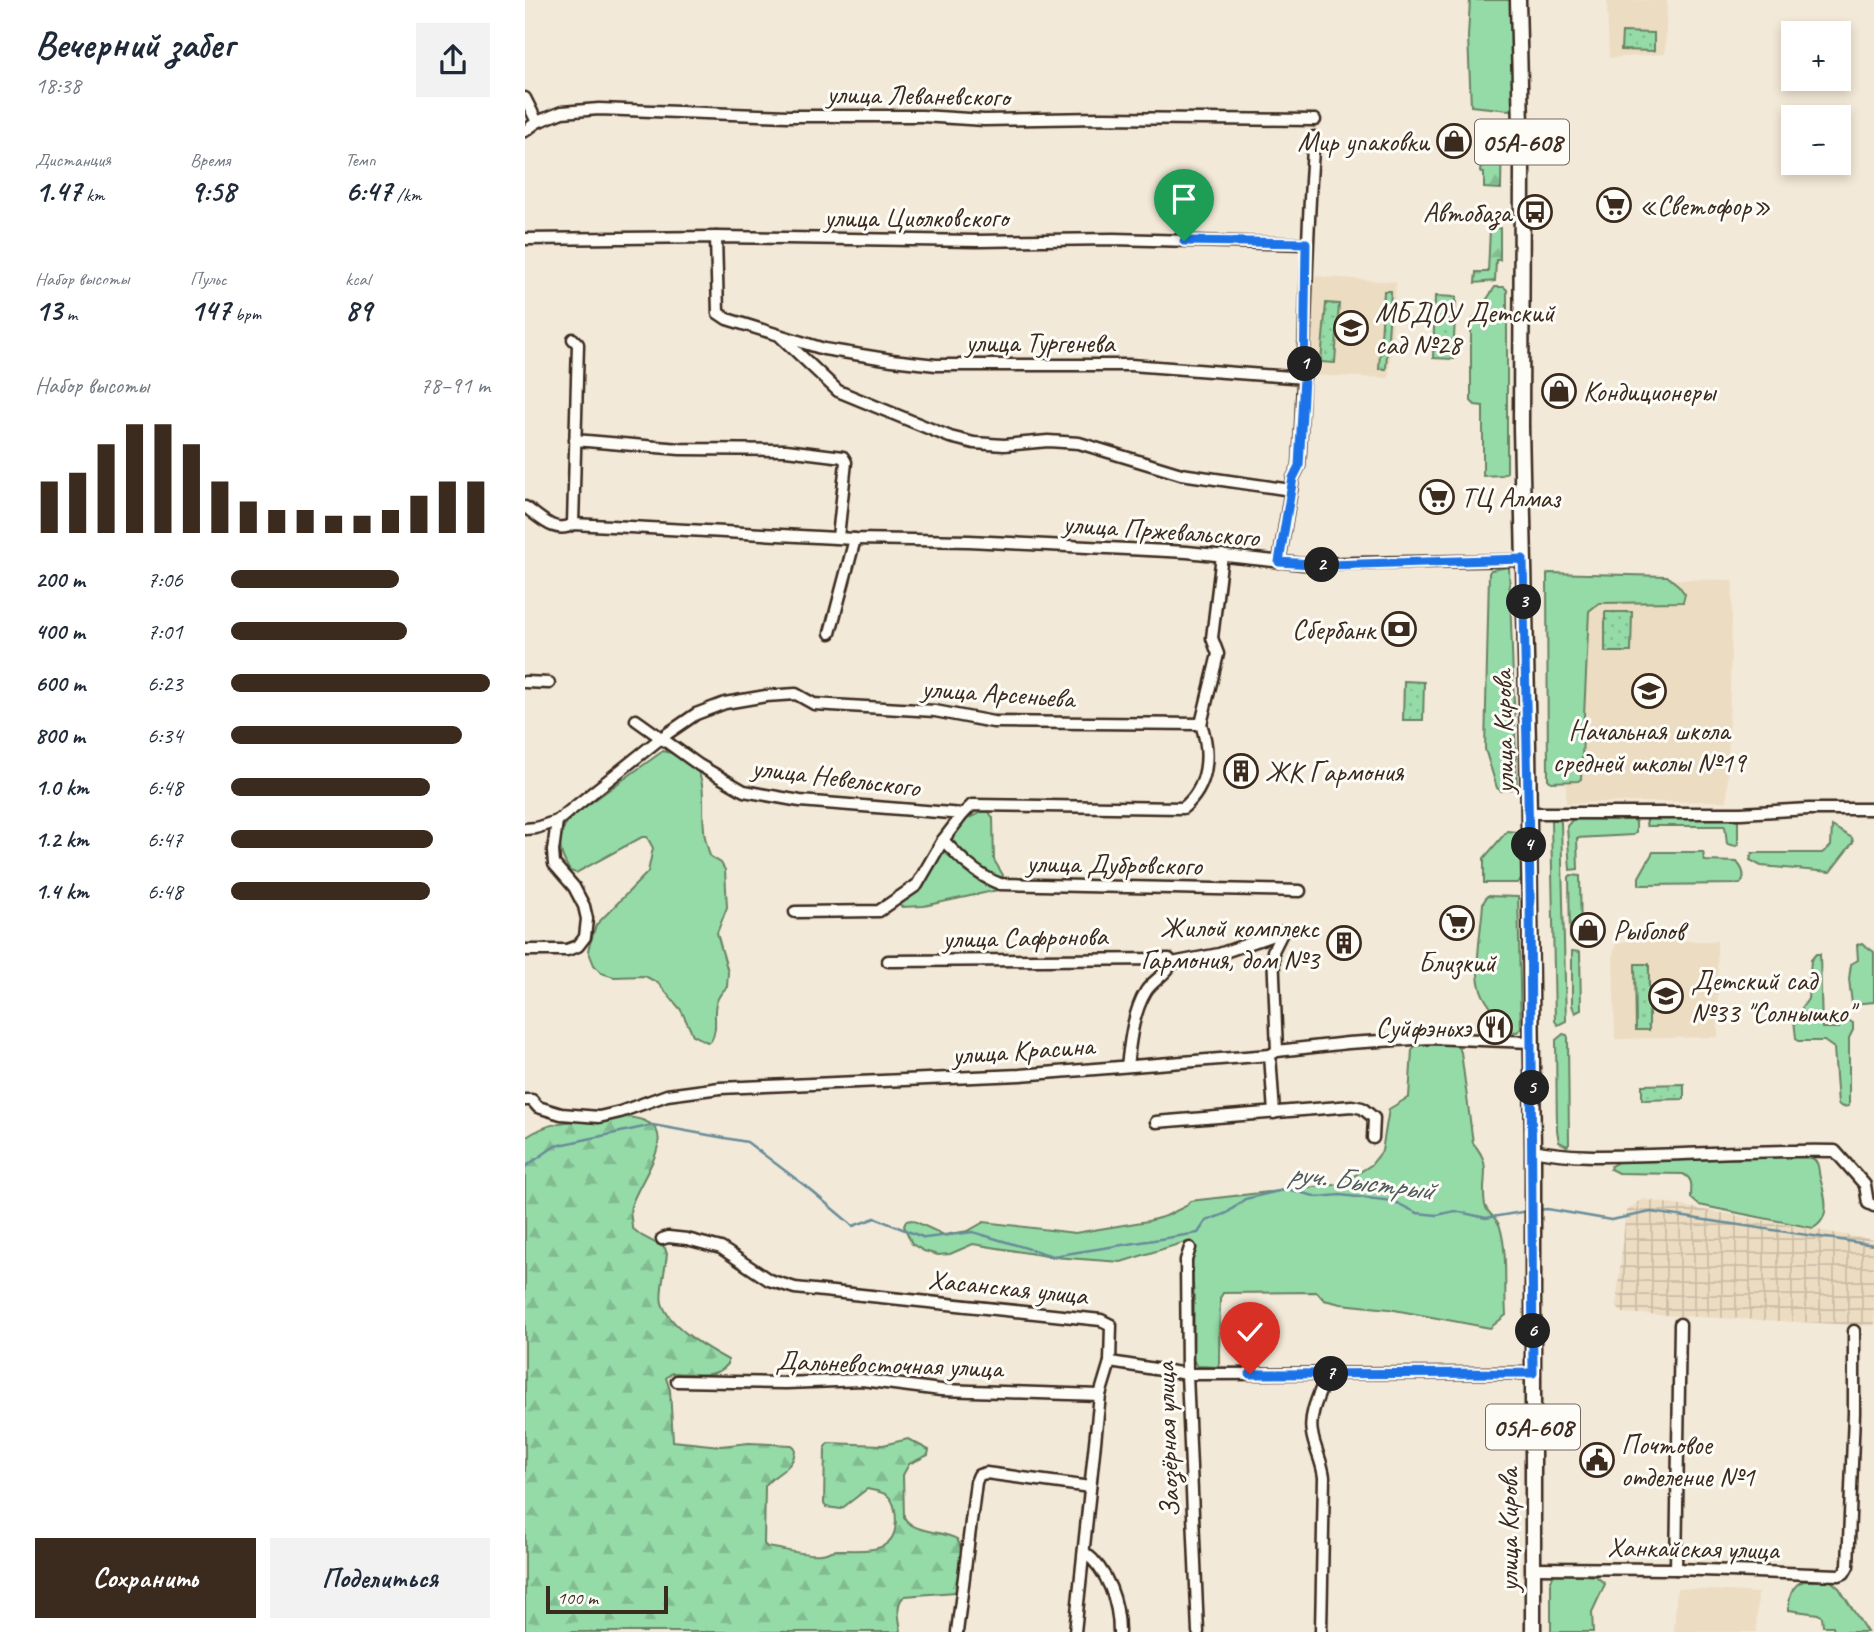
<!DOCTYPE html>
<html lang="ru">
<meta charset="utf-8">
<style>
body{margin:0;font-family:Caveat,sans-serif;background:#f2f2f3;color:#1f2937;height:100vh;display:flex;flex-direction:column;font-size:26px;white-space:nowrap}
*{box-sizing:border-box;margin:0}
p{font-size:23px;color:#747a83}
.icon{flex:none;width:38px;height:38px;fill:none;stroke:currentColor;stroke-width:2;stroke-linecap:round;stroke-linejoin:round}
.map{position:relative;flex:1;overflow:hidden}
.panel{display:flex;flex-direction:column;background:#fff;width:525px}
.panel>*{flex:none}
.fabs{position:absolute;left:1256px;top:21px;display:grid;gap:14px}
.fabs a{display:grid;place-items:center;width:70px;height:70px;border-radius:0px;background:#fff;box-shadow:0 4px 10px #0003;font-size:35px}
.scale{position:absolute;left:21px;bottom:18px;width:122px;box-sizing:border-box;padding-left:7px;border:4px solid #3b2a1e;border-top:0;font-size:19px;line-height:24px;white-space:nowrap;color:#3b2a1e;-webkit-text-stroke:5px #fdfcf7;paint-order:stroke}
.pin{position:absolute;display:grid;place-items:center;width:60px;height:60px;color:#fff;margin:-72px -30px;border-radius:50% 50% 50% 0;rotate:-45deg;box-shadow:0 0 7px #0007}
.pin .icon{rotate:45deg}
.km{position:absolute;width:35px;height:35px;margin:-18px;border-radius:50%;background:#222;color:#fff;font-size:19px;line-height:35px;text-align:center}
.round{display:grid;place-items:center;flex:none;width:74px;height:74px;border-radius:0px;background:#f2f2f3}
.headline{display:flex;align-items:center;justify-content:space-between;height:119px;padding:0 35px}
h1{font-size:38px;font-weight:700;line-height:52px}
.stats{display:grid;grid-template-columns:repeat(3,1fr);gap:10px;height:119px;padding:7px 35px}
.stats div{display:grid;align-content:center}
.stats b{font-size:30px;font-weight:700}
.stats small{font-size:19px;font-weight:400}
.stats p{font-size:19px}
.chart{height:196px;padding:14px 35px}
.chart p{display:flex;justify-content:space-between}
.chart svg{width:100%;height:126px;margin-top:7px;stroke:#3b2a1e;stroke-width:6}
.action{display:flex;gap:14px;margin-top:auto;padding:14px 35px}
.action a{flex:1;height:80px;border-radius:0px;background:#3b2a1e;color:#fff;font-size:28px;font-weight:700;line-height:80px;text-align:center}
.action a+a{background:#f2f2f3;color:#1f2937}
ul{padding:0 35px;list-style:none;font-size:23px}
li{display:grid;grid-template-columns:112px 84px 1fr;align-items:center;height:52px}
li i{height:18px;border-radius:9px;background:#3b2a1e}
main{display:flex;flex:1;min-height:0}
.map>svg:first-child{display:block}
</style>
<main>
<section class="panel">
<div class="headline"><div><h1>Вечерний забег</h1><p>18:38</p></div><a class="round"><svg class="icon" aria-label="share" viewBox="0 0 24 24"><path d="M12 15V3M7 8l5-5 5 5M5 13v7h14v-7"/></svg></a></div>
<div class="stats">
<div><p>Дистанция</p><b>1.47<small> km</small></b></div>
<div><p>Время</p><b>9:58</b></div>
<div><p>Темп</p><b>6:47<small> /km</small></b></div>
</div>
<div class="stats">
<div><p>Набор высоты</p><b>13<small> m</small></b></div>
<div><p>Пульс</p><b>147<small> bpm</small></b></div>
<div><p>kcal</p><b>89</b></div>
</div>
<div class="chart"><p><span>Набор высоты</span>78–91 m</p>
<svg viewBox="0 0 160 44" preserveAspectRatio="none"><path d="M5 44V26M15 44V23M25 44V13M35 44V6M45 44V6M55 44V13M65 44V26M75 44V33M85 44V36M95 44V36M105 44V38M115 44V38M125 44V36M135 44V31M145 44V26M155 44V26"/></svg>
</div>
<ul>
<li><b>200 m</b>7:06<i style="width:65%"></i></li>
<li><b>400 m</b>7:01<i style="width:68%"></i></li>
<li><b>600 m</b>6:23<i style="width:100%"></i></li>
<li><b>800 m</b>6:34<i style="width:89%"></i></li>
<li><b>1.0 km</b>6:48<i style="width:77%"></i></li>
<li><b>1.2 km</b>6:47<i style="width:78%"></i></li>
<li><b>1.4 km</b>6:48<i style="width:77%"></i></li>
</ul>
<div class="action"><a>Сохранить</a><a>Поделиться</a></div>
</section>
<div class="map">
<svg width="1349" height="1632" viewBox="0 0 1349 1632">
<defs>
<pattern id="industrial-grid" width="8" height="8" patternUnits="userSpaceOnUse" patternTransform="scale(1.75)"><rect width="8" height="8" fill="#ecdcc2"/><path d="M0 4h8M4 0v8" fill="none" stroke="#cbbda6"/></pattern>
<pattern id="forest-firs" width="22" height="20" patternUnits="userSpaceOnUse" patternTransform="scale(1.75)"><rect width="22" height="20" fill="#95dba8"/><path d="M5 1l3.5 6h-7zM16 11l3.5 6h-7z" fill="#81bc90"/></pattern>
<pattern id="park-dots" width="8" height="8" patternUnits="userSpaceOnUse" patternTransform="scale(1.75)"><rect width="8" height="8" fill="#95dba8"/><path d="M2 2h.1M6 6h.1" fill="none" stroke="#81bc90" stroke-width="1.8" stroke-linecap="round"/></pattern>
</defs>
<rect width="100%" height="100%" fill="#f3e9d8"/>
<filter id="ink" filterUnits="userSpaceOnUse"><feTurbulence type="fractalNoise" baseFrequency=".0143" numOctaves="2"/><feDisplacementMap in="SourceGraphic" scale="14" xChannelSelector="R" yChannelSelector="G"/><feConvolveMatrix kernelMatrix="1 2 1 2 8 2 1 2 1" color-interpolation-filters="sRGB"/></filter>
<g filter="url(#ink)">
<g fill="#ecdcc2">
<polygon points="1082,0 1142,0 1140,54 1084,58"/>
<polygon points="788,276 871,282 864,378 782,375"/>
<polygon points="1043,578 1208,580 1202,801 1041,803"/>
<polygon points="1102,941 1192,941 1193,1037 1090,1039 1088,954 1091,943"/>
<polygon points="1152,1588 1233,1593 1231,1632 1149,1632"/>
</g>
<polygon fill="url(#industrial-grid)" points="1117,1199 1349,1240 1349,1326 1098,1313 1091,1307 1101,1211"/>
<g fill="#95dba8" stroke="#688263" stroke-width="2">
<polygon points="945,0 986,0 988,106 984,110 946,106 943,37"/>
<polygon points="970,287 979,287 982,290 982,472 977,475 958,476 958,406 950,405 946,401 946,323"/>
<polygon points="984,567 992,788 976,791 972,788 960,749 964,573 966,570"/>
<polygon points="1024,573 1142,576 1153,585 1160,594 1158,602 1074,603 1064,611 1056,779 1053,781 1026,782 1023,779 1022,574"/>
<path d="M138,751c51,11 37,41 41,78 0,9 4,19 6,27l11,7 4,7 2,37 -10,26 11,39 -1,15c-22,20 -5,34 -16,54l-4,1 -14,-7 -12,-25 -23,-27 -13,-7 -31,1 -13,-4 -7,-8 -6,-15 8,-25 52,-53 5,-24 -6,-11h-5l-66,36 -6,-2c-12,-19 -15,-36 1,-54z"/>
<polygon points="458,811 464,812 468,818 469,860 478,875 476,879 462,876 424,842 442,819"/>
<polygon points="1157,816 1213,817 1213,844 1211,846 1202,844 1200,826 1122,826 1121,824 1123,818"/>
<polygon points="1048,819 1108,820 1111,822 1111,833 1108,835 1052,838 1053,869 1045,870 1042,826"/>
<polygon points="1026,820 1034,820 1036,822 1041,1021 1033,1025 1030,1021"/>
<polygon points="1307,826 1327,838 1328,842 1305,872 1236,866 1225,860 1227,853 1297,853 1306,846"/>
<polygon points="982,831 992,832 995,835 996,880 992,883 959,883 959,858"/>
<path d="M419,847l54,43 -74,16 -23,1v-4c26,-16 27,-34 43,-56z"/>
<path d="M1128,852h50l2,9 32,1c5,6 10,15 3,22l-99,1 -2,-1v-7z"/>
<polygon points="1046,875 1055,876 1056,939 1048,942 1045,938 1044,877"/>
<path d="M962,896l31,1 3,132 -4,3 -9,-1c-8,-15 -22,-25 -27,-41 -8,-22 1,-63 2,-87z"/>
<polygon points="1337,943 1349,952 1349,1002 1327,1004 1324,979 1326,964 1333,960 1332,945"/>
<polygon points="1047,951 1055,952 1056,1010 1050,1013 1047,1005"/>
<polygon points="1291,954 1295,954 1297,1028 1314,1028 1316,1021 1323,1020 1328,1023 1328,1030 1324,1038 1324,1106 1317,1107 1313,1104 1309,1048 1299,1041 1273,1041 1271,1038 1269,1020 1283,999 1286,960"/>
<polygon points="1038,1034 1042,1035 1043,1038 1044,1144 1042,1146 1034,1142 1032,1130 1031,1040"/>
<path d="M906,1042c13,1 24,-2 30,10l12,91c21,24 7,36 12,62 2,9 12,12 15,22 8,27 4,60 6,88l-16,13 -101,-19 -48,-5 -17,-4 -7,-8 -94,1 -3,5 -1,66 -2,3 -20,-1 -4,-6 1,-59 -3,-54 -6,-5 -64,20 -68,-5 -80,-13 -23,10 -12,1 -14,-4 -12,-7 -8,-18 2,-5 6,-1 32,15 24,-4 16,-9 91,11 73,-12 18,-5 20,-10 4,-5 151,-17 30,-19 11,-14 7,-42 20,-12 3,-47 4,-5z"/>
<path d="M1248,1157c11,0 29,-3 39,1 8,4 6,13 8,20 5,17 12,40 -7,50l-114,-23 -8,-7c0,-11 3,-19 -8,-24l-65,-1 -8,-4 1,-3 7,-4z"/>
<polygon points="1030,1573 1071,1576 1080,1584 1067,1612 1068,1632 1026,1632 1026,1580"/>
<path d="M1279,1581h27l8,7 28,44h-33l-1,-6h-10l-1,-9 -4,-3 -29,-4c-1,-11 3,-26 15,-29z"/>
</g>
<g fill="url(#forest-firs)" stroke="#688263" stroke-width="2">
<polygon points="958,125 977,127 976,189 959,188 959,173 955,172 958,141 951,140 952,133"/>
<polygon points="975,228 975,260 971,260 970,281 950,283 951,272 963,272 965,229"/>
<path d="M101,1117c64,5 16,56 5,89 -2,6 1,15 1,22l10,8 23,12 2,6c-1,12 -8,39 -5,49 7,24 46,46 66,57v4c-13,16 -38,9 -56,9l-6,5 4,12 3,51 47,5 29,-3 43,2 3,3c0,22 -19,23 -30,38l-1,58 3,3c15,2 40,9 54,7 6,0 10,-4 16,-4 32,0 65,5 58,-40 -3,-17 -13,-18 -28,-21l-26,20 -15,-2 -2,-3 1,-57 3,-4 55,2 25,-6 21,11 -1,5 -19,9 -6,11 1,42c9,17 38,13 53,22 8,13 6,40 -2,53l-50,4c-11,7 -5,24 -4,36h-376v-494c35,-24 61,-14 101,-21z"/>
</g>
<g fill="url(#park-dots)" stroke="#688263" stroke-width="2">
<polygon points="1097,32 1129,33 1129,51 1096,50"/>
<polygon points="859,291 866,291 861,369 854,369"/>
<polygon points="910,296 931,297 928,359 908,358"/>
<polygon points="801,303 814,304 810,363 796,362"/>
<polygon points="1080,612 1107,612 1106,652 1080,652"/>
<polygon points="879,681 899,682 898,720 878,720"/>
<polygon points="1110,964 1124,964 1124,1030 1111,1030"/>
<polygon points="1159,1084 1159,1099 1117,1100 1117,1085"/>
</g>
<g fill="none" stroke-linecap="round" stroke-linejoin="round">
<g stroke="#698c98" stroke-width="2.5">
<polyline points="0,1167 30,1146 128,1125 222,1142 283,1188 328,1226 350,1218 400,1238 448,1232 528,1256 673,1233 681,1221 702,1213 720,1199 762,1189 793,1197 815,1195 868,1201 892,1213 912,1215 930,1211 961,1218 1003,1211"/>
<polyline points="1013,1210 1022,1209 1086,1220 1126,1212 1349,1245"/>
</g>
<g stroke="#3b2a1e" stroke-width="15">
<g id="minor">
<polyline points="0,98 12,122"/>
<polyline points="0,131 12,122 37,112 74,109 263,116 397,116 459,120 577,118 790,120"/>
<polyline points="191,237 193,313 202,319 299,349 367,360 411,365 606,365 779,378"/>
<polyline points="0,239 191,237 452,241 588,239 781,244"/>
<polyline points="256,337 313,391 425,437 449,443 479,445 523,441 554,443 656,474 766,490"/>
<polyline points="48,339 53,344 48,524"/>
<polyline points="50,440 155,449 261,450 318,457 321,462 313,537"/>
<path d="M0,507c15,10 30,28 48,17l282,15 114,2 218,11 116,12 220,-4"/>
<path d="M754,562l14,-84 6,-12c7,-110 6,-219 15,-329"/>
<polyline points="305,633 330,539"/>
<polyline points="0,682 24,683"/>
<path d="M111,720l63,45 45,26 56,10 163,13 9,-9 211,3c26,-21 28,-55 18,-84"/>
<polyline points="1004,813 1216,813 1284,809 1349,809"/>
<polyline points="0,829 11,828 32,821 136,738 171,714 200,703 241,696 271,694 289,704 410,711 468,722 676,724 693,654 687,638 697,555"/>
<path d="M418,840c17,18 33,35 57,44l300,7"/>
<polyline points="270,912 354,911 392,885 418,840 438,814"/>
<polyline points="0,950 42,950 53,946 60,937 62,919 59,906 49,887 29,864 28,851 32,821"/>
<polyline points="363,961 644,959 647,963 694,954 757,932"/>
<polyline points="752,1051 748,951 757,933"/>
<polyline points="745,1055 749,1113"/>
<path d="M602,1066c3,-24 6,-54 19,-75 7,-11 20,-16 26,-28"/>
<polyline points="0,1100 7,1100 13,1107 36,1114 74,1117 95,1112 142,1095 195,1088 495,1075 745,1055 752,1051 823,1043 905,1038 1006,1042"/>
<polyline points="631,1122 827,1106 837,1108 849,1118 848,1138"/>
<path d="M1008,1150c39,8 79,6 118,5 62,-2 123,-5 184,-4l30,34 3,18 6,3"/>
<polyline points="137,1239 143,1237 162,1239 196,1248 244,1280 270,1288 576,1320 586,1325 585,1362 575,1395 550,1632"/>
<polyline points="665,1248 661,1260 662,1374 673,1632"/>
<polyline points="585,1362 662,1374 1008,1373"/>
<polyline points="152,1381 261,1383 337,1380 416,1390 575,1395"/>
<path d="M559,1552c24,18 35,51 35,80"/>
<polyline points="1008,1568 1151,1569 1314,1575 1319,1573 1323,1566 1329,1413 1329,1331"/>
<polyline points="1151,1569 1155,1324"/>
<polyline points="432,1632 451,1482 454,1475 461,1473 565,1487"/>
<path d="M796,1632l3,-155c-2,-17 -10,-29 -12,-44 -4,-19 9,-42 15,-59"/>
</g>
</g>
<g stroke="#3b2a1e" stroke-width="19">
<polyline id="primary" points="993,0 997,170 996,427 1003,748 1008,1150 1008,1632"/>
</g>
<use href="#minor" stroke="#fdfcf7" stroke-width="10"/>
<use href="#primary" stroke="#fdfcf7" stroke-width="14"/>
</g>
</g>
<g fill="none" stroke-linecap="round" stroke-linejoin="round" filter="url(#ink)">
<g stroke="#fff" stroke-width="14">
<polyline id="route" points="659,241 781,243 779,378 774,466 768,478 754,562 803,565 998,559 1005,890 1008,1373 725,1374"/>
</g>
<use href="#route" stroke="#1a73e8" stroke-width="9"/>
</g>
<defs>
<g id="shop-ring" transform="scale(1.75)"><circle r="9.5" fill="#fdfcf7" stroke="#3b2a1e" stroke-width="1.5"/><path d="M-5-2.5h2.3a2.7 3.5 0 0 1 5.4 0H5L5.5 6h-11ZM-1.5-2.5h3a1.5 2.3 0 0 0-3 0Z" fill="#3b2a1e"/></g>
<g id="supermarket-ring" transform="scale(1.75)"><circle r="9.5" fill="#fdfcf7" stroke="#3b2a1e" stroke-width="1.5"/><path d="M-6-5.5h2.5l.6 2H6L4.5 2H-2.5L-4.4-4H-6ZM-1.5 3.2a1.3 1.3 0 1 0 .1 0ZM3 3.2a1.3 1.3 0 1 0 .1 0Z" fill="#3b2a1e"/></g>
<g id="bus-ring" transform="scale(1.75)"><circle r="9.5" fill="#fdfcf7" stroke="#3b2a1e" stroke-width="1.5"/><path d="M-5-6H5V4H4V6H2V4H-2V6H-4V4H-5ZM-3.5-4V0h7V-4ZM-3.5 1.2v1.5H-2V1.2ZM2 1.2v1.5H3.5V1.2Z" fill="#3b2a1e"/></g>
<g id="school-ring" transform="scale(1.75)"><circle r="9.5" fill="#fdfcf7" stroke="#3b2a1e" stroke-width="1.5"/><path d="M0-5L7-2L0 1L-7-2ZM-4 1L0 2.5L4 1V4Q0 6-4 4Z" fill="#3b2a1e"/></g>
<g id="bank-ring" transform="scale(1.75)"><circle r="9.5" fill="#fdfcf7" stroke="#3b2a1e" stroke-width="1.5"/><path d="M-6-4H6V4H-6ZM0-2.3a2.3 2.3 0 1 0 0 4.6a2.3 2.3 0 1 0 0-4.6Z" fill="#3b2a1e"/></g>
<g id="building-ring" transform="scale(1.75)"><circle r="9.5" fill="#fdfcf7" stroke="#3b2a1e" stroke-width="1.5"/><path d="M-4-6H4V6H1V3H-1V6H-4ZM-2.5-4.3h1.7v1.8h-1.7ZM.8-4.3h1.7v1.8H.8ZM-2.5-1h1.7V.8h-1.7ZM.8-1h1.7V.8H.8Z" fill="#3b2a1e"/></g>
<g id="restaurant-ring" transform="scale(1.75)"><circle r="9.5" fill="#fdfcf7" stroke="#3b2a1e" stroke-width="1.5"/><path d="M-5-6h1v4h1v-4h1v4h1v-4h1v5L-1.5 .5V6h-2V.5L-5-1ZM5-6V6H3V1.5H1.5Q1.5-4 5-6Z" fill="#3b2a1e"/></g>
<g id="civic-ring" transform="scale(1.75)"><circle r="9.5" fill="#fdfcf7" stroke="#3b2a1e" stroke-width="1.5"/><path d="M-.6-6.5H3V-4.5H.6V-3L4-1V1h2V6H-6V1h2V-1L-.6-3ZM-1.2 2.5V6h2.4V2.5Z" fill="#3b2a1e"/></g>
</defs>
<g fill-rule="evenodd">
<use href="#shop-ring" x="929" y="141"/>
<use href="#supermarket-ring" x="1089" y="205"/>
<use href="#bus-ring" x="1010" y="212"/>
<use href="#school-ring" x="826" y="328"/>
<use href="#shop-ring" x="1034" y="391"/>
<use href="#supermarket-ring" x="912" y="497"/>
<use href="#bank-ring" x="874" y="629"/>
<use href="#school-ring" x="1124" y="691"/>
<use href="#building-ring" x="716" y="771"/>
<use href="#supermarket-ring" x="932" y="923"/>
<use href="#shop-ring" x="1063" y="930"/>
<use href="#building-ring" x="819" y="943"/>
<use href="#school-ring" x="1141" y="996"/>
<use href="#restaurant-ring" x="970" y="1027"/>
<use href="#civic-ring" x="1072" y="1460"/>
</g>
<g text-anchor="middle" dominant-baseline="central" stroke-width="6" stroke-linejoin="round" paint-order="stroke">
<g fill="#fdfcf7" stroke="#75695f" stroke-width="2">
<rect x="950" y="119.5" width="94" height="45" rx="5"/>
<rect x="961" y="1404.5" width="94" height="45" rx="5"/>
</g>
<g font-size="26" font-weight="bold" fill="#3b2a1e">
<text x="997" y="142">05А-608</text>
<text x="1008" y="1427">05А-608</text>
</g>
<g font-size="28" fill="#3b2a1e" stroke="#fdfcf7">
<text transform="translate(393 95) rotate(1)">улица Леваневского</text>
<text x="391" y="217">улица Циолковского</text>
<text x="515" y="342">улица Тургенева</text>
<text transform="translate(636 530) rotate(4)">улица Пржевальского</text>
<text transform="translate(473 693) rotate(4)">улица Арсеньева</text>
<text transform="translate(978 732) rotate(-91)">улица Кирова</text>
<text transform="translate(311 777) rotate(7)">улица Невельского</text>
<text transform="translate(589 864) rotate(1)">улица Дубровского</text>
<text transform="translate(500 937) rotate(-1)">улица Сафронова</text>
<text transform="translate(498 1050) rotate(-4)">улица Красина</text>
<text transform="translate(483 1287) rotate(6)">Хасанская улица</text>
<text transform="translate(364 1364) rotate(2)">Дальневосточная улица</text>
<text transform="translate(642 1440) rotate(-92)">Заозёрная улица</text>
<text transform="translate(983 1530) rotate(-90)">улица Кирова</text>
<text transform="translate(1168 1548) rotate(1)">Ханкайская улица</text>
</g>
<g font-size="28" fill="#3b2a1e" stroke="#fdfcf7" text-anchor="start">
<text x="904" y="141" text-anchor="end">Мир упаковки</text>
<text x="1114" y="205">«Светофор»</text>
<text x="986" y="212" text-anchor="end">Автобаза</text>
<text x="850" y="312">МБДОУ Детский<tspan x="850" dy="32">сад №28</tspan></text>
<text x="1058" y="391">Кондиционеры</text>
<text x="936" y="497">ТЦ Алмаз</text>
<text x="850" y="629" text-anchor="end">Сбербанк</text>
<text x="1124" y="730" text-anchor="middle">Начальная школа<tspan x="1124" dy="32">средней школы №19</tspan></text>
<text x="740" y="771">ЖК Гармония</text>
<text x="794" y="927" text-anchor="end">Жилой комплекс<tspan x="794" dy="32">Гармония, дом №3</tspan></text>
<text x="1088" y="930">Рыболов</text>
<text x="932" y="962" text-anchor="middle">Близкий</text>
<text x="1166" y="980">Детский сад<tspan x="1166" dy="32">№33 "Солнышко"</tspan></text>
<text x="946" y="1027" text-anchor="end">Суйфэньхэ</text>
<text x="1096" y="1444">Почтовое<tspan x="1096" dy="32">отделение №1</tspan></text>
</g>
<g font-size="30" font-style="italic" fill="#525b5b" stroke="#fdfcf7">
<text transform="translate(836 1181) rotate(7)">руч. Быстрый</text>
</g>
</g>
</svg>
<div class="fabs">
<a>+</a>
<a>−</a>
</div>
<div class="scale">100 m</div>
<div class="pin" style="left:659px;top:241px;background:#1e9e55"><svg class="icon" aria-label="arrive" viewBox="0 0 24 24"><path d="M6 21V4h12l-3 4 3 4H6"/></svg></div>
<div class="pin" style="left:725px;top:1374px;background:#d93025"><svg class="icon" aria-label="check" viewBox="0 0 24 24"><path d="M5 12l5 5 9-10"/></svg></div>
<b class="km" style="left:780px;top:364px">1</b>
<b class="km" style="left:797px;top:565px">2</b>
<b class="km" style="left:999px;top:602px">3</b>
<b class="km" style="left:1004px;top:845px">4</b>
<b class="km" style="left:1007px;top:1088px">5</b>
<b class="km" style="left:1008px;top:1331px">6</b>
<b class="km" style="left:806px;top:1374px">7</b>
</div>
</main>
